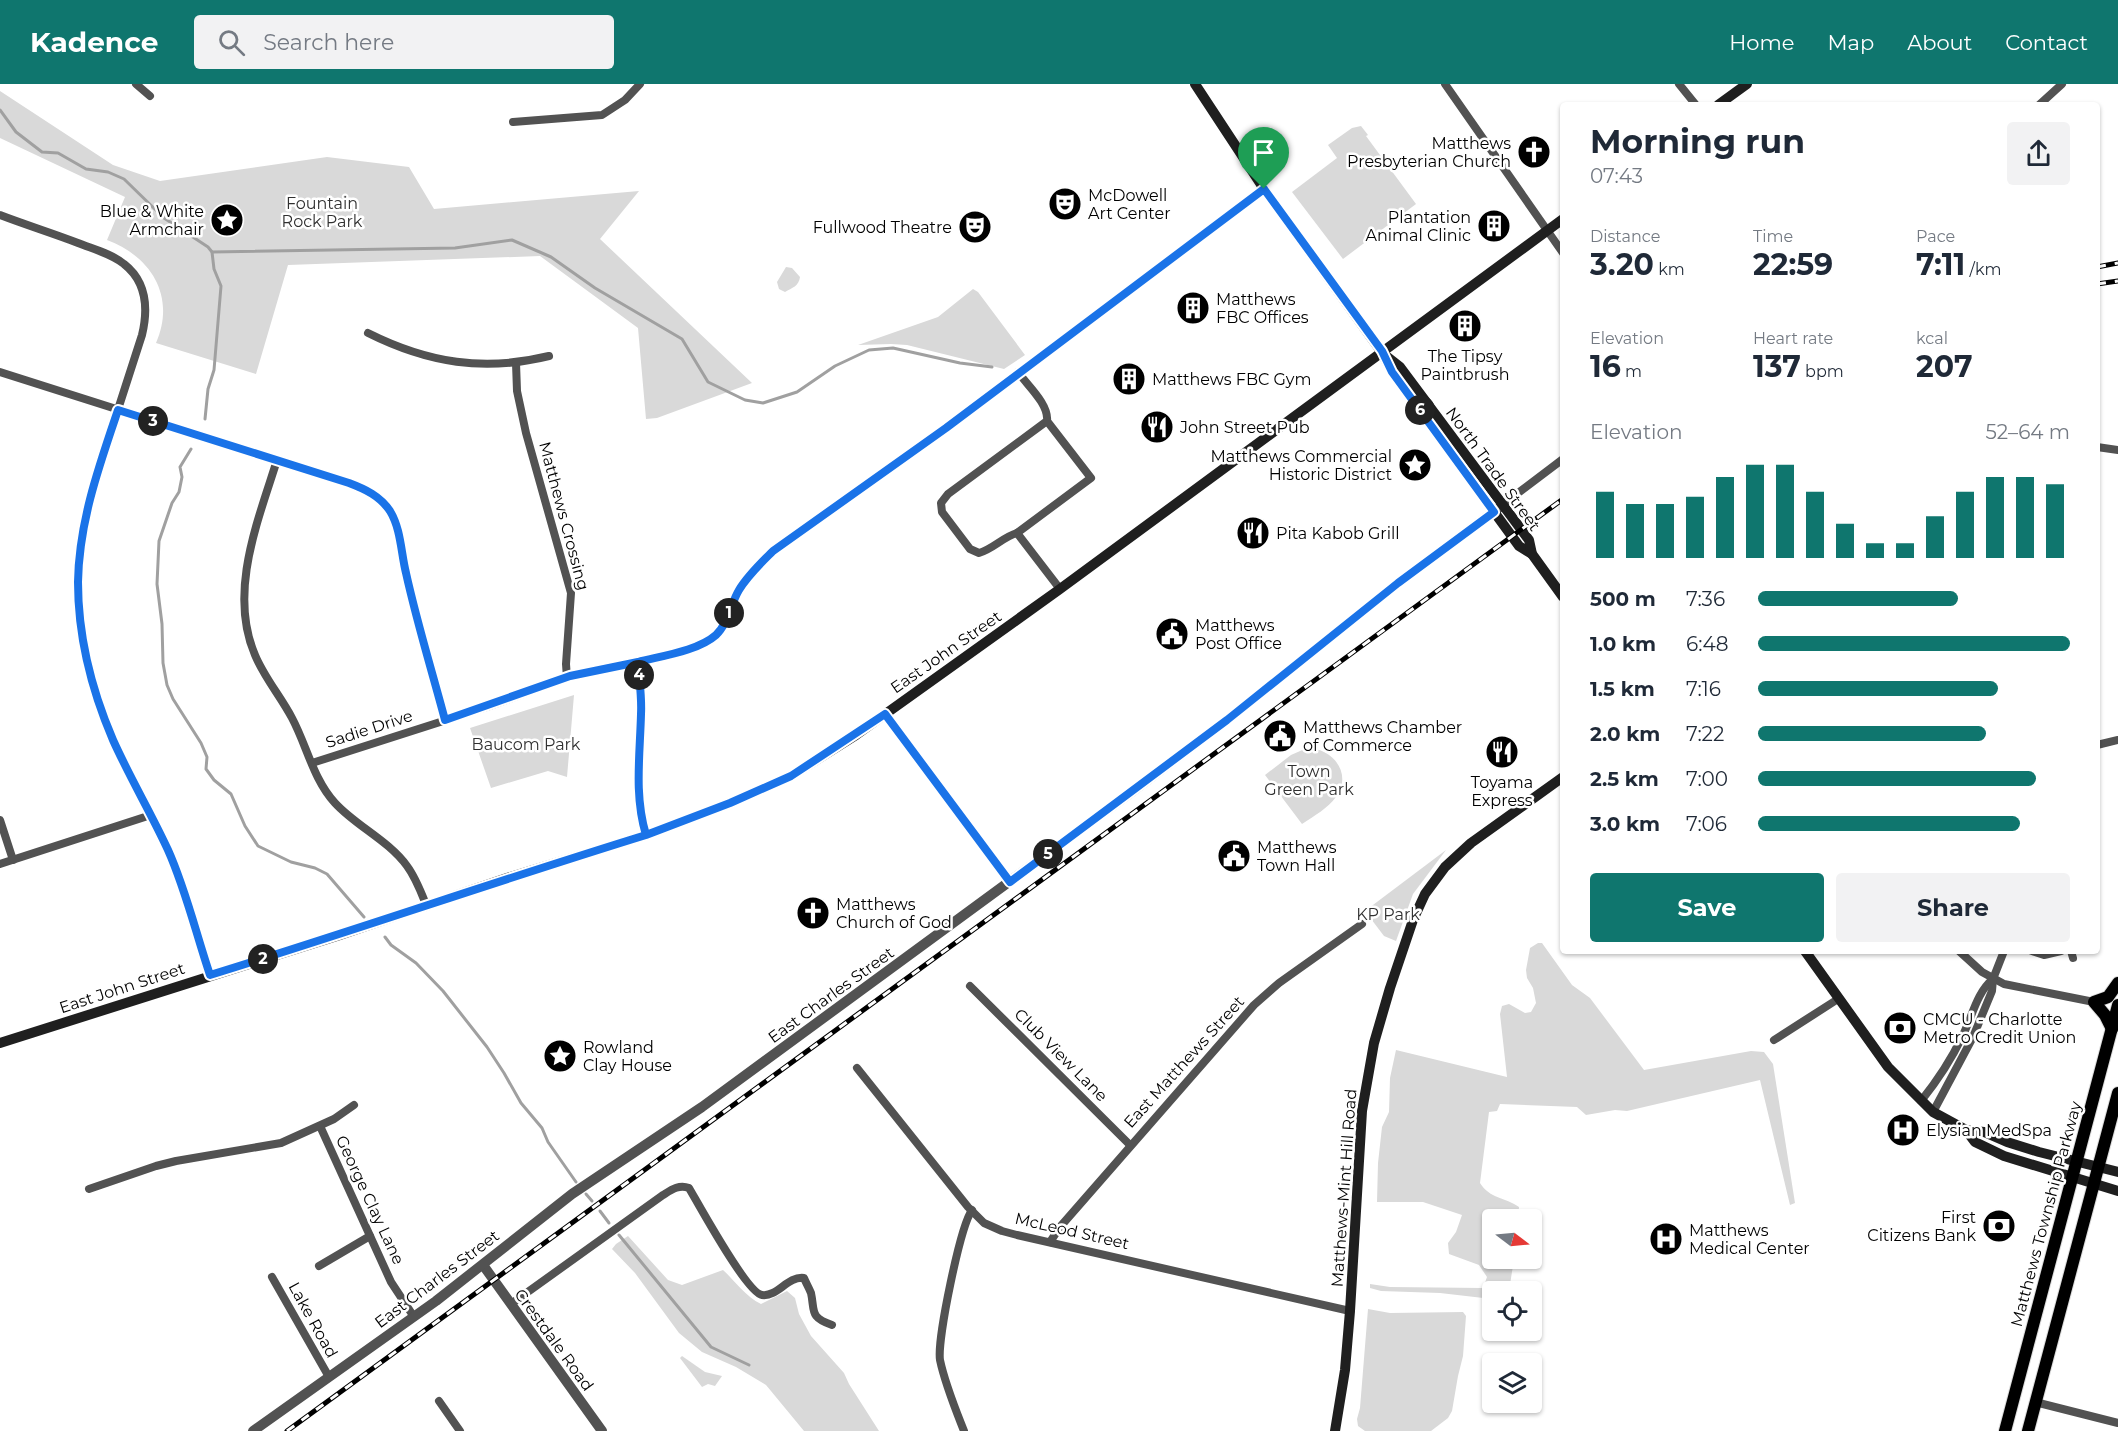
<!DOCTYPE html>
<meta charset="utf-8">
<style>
body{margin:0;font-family:Montserrat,sans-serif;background:#f2f2f3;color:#1f2937;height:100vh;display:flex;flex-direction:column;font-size:22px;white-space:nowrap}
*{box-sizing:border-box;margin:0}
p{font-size:20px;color:#747a83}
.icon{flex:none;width:33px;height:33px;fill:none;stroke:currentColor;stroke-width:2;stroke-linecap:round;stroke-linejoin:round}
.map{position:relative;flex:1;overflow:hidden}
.drawer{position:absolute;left:1560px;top:18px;width:540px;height:852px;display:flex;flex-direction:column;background:#fff;border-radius:6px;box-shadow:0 2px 4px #0004}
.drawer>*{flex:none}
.needle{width:39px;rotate:106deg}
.tools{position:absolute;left:1482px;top:1125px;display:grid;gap:12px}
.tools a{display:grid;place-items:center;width:60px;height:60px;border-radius:6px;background:#fff;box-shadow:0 2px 4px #0004;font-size:30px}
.pin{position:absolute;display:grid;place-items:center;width:51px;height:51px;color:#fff;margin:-62px -26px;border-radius:50% 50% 50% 0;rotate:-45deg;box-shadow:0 0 6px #0007}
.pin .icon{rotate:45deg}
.km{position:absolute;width:30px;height:30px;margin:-15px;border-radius:50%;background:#222;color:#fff;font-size:16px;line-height:30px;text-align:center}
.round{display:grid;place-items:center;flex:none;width:63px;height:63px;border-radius:6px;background:#f2f2f3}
.headline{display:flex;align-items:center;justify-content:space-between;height:102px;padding:0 30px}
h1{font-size:33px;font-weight:700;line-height:45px}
.figures{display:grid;grid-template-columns:repeat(3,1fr);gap:9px;height:102px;padding:6px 30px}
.figures div{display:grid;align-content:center}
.figures b{font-size:30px;font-weight:700}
.figures small{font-size:16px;font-weight:400}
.figures p{font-size:16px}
.chart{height:168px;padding:12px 30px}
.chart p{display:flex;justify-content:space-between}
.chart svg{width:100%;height:108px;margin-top:6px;stroke:#0f766e;stroke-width:6}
.button{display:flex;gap:12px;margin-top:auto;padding:12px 30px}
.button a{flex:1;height:69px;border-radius:6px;background:#0f766e;color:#fff;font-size:24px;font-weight:700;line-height:69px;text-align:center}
.button a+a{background:#f2f2f3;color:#1f2937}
ul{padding:0 30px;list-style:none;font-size:20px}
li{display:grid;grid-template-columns:96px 72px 1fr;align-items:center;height:45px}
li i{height:15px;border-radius:8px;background:#0f766e}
header{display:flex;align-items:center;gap:36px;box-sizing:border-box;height:84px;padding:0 30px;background:#0f766e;color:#fff}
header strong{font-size:28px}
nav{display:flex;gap:33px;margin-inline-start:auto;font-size:21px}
.search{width:420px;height:54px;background:#f2f2f3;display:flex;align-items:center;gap:15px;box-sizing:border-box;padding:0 21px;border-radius:6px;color:#747a83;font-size:22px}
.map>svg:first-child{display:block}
</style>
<header>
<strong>Kadence</strong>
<div class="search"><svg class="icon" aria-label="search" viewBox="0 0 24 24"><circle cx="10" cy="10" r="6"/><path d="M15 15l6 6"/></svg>Search here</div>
<nav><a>Home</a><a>Map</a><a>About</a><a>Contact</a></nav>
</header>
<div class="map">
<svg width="2118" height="1347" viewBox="0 0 2118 1347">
<rect width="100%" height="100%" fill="#fff"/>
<g fill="#d9d9d9">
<path d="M0,7l113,74 47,16 167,-24 82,10 25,42 205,-18 -39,48 152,144 -95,35 -11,1 -8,-91 -98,-72 -252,9 -32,109 -100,-31c20,-46 -4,-86 -49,-103l18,-43 -125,-59z"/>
<polygon points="1361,42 1368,51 1366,52 1416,120 1343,175 1292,108 1337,74 1328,61 1352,44"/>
<path d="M786,183l6,1 8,9c-1,9 -8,11 -15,15l-6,-3 -2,-7z"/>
<polygon points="973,205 978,208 1025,271 1004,285 907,261 891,260 858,261 938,233"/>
<polygon points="574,611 567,693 548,687 491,704 470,644"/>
<path d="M1307,664c26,0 46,26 29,49 -8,11 -22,19 -34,27l-37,-49 26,-20z"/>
<polygon points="1446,766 1413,810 1396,857 1384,852 1365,827"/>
<path d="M1538,859h4l30,42 18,13 54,72 107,-19 13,1 9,12 22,139 -5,2 -30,-125 -133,31 -12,-1 -29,5 -9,-8 -77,-3 -3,7 -8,1 -9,71c10,16 25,14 39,24l-1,12 -26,1v38l22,1 -5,32 -17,1v7l-52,-6 -59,-2 -11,-3v-4l20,3 93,1 4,-11 -8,-12 -30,-11 -1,-11 8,-11 6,-17 -39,-13h-46l1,-39 4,-36 7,-15 1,-34 6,-28 111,27 -7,-63 2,-8 7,-2 16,9 6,-1 5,-9 -3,-15 -6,-10 -1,-8 4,-22z"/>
<path d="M628,1152l40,44 14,5 41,-15c12,11 23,27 38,34l26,-13 8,7 4,16 12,22 33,37 5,11 30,47h-75l-38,-46 -30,-18 -34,-15 -23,-19 -44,-60 -23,-24 4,-5z"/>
<polygon points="1368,1225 1390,1229 1463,1228 1466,1232 1463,1272 1458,1292 1452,1327 1448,1334 1431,1347 1365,1347 1358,1342 1357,1335 1360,1324"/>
<polygon points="682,1272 705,1288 722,1292 715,1302 708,1300 702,1303 680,1274"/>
</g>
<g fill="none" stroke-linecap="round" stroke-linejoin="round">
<g stroke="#a0a0a0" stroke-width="3">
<polyline points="0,26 16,48 42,68 58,69 86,85 108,88 124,95 164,134 208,163 212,168 214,185 221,202 214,286 208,305 205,335"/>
<polyline points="212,168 455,164 512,156 551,173 595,204 682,255 708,298 745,316 763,319 797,308 835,282 869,266 893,264 960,279 992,283"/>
<polyline points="191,365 180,383 182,393 179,408 172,419 159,457 157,500 162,540 163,579 167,601 173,615 201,659 207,673 206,685 214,696 231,710 245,742 258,762 291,778 315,784 327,790 364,833"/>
<polyline points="385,853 391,861 416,879 443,907 487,963 504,989 521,1019 542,1044 548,1058 576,1098"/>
<polyline points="586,1110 592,1117"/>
<polyline points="600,1127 609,1139"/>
<polyline points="619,1151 711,1263 749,1281"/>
</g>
<g stroke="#dbdbdb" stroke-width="14">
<g id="primary">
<polyline points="2112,945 2105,931 2094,918 2108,913 2118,899"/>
<polyline points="2005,1347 2118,921"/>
<polyline points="2028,1347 2118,1009"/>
</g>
</g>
<g stroke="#525252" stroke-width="8">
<polyline points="136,0 150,12"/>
<polyline points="1445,0 1563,169"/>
<polyline points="1679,0 1696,21"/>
<polyline points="2039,21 2062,0"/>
<polyline points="513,38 602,31 625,16 640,0"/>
<path d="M0,131c26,10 52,18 78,28 15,6 34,11 46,21 23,18 24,46 18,71l-40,124 -19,68 -5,53 3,47 7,35 16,55 20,47 46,90 40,121"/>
<path d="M368,249c60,30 116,39 181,23"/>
<polyline points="516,279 517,307 526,349 571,509 566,580 567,594"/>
<polyline points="0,288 349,399 373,410 386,422 395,435 415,528 445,636"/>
<path d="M1018,288c9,13 31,32 29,49l44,57 -74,55c-14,4 -24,16 -38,20l-9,-4 -28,-37 -1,-9 7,-9 99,-73"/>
<polyline points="2097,363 2118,366"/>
<path d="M277,376c-19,61 -49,132 -22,195 9,22 26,42 37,63 15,28 21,61 43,85 21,23 53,37 72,63 9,12 14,26 20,41"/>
<polyline points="1502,421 1563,375"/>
<polyline points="1017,449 1060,505"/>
<path d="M638,578c1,17 4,34 3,52 -1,41 -7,81 5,121"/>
<polyline points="885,630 1010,798"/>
<polyline points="2097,661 2118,656"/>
<polyline points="312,679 487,623 570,593 656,574 699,562 719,548 741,503 750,490 773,467 946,343 1264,105"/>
<polyline points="0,736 13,776"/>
<polyline points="0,780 151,731"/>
<polyline points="1959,867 1982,888 2004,900 2094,918"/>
<polyline points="2032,867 2044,871 2061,867"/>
<polyline points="2071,867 2073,874"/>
<polyline points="970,902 1130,1061"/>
<polyline points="1774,956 1838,915"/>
<polyline points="857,984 968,1123 984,1139 1002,1147 1017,1151 1350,1227"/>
<path d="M1921,1017c16,-20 30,-41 41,-64 10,-19 14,-44 31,-58"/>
<polyline points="1933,1028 1973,953 1992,907 1993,895 2004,867"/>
<polyline points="320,1042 391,1198 414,1233"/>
<polyline points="89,1105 156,1082 176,1077 281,1059 334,1035 354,1021"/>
<polyline points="1050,1158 1060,1143 1254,921 1279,899 1362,840"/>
<polyline points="319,1182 370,1152"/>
<polyline points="272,1193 329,1293"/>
<path d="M511,1220l152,-109c8,-5 16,-11 26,-7 10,17 58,105 73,107 16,2 25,-19 42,-17 2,5 5,10 7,15 4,18 -2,24 21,32"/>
<polyline points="439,1317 460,1347"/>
<polyline points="2035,1318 2118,1339"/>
<path d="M964,1347c-9,-23 -19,-47 -24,-71 -3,-20 20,-133 32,-150"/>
</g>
<g stroke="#525252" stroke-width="10">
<polyline points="483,1181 602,1347"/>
<polyline points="253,1347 436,1217 572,1110 702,1023 1133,707 1227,636 1398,499 1500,423"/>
</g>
<g stroke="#1f1f1f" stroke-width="10">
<polyline points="1195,0 1264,105 1381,267 1392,288 1519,462 1532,470"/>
<polyline points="1718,21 1747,0"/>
<polyline points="1386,272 1400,283 1529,456 1532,470 1563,513"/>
<polyline points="1805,867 1888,983 1933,1028 1966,1046 1984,1048 2007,1058 2039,1068 2118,1088"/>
<polyline points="0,959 340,851 507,794 646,751 730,719 791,692 856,651 1060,505 1563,135"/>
<polyline points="1966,1046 1975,1058 2004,1072 2118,1107"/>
<polyline points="1335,1347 1345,1286 1350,1227 1362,1027 1374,959 1390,904 1413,836 1425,810 1445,783 1471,759 1563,693"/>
</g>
<use href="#primary" stroke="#000" stroke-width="12"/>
<g stroke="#000" stroke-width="5">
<g id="rail">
<polyline points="2097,183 2118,179"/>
<polyline points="2097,200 2118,197"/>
<polyline points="287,1347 1563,415"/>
</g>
</g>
<use href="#rail" stroke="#fff" stroke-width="3" stroke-dasharray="9" stroke-linecap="butt"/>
</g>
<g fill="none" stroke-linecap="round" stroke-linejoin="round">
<g stroke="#fff" stroke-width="12">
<path id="route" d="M1264,105l-318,239 -173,123c-12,12 -25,24 -34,39 -8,13 -11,34 -23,45 -18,16 -55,21 -78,27 1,17 4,34 3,52 -1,41 -7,81 5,121 -146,45 -290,95 -436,140 -14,-41 -24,-85 -42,-125 -17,-37 -38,-72 -55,-110 -21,-49 -35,-105 -35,-158 1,-60 21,-116 40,-172l231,73c16,6 31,13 41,28 11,18 11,42 16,62 11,50 26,98 39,147l125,-44 68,-14c1,17 4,34 3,52 -1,41 -7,81 5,121l84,-32 61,-27 94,-62 125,168 217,-162 171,-137 96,-71 -102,-140 -10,-21 -118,-162"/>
</g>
<use href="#route" stroke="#1a73e8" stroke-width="8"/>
</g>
<defs>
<g id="church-disc" transform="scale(1.725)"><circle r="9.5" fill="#000" stroke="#fff"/><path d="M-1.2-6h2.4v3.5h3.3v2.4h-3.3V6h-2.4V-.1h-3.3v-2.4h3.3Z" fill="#fff"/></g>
<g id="theatre-disc" transform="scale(1.725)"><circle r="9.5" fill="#000" stroke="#fff"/><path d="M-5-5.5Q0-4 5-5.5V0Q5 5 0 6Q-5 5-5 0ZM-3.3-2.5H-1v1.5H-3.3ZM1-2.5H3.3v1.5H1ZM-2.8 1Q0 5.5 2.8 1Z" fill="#fff"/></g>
<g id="sight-disc" transform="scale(1.725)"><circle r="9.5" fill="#000" stroke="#fff"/><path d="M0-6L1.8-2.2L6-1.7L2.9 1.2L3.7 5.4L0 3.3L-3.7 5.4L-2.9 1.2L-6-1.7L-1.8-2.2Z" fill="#fff"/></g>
<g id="building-disc" transform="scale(1.725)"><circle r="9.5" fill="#000" stroke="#fff"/><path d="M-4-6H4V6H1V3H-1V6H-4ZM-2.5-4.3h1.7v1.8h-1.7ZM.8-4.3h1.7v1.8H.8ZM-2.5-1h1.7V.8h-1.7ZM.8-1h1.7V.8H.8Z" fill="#fff"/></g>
<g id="restaurant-disc" transform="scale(1.725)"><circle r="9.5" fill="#000" stroke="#fff"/><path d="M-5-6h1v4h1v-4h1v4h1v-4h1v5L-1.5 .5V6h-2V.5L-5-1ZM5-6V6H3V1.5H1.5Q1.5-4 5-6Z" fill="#fff"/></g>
<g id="civic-disc" transform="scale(1.725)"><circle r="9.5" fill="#000" stroke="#fff"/><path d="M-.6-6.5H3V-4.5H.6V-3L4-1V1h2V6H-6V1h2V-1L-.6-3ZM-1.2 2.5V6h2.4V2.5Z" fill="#fff"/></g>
<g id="bank-disc" transform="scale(1.725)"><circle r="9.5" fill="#000" stroke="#fff"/><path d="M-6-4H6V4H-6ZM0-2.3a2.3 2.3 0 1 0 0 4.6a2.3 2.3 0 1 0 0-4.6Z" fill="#fff"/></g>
<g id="hospital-disc" transform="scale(1.725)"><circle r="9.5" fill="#000" stroke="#fff"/><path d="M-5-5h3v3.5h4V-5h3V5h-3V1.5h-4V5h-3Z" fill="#fff"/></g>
</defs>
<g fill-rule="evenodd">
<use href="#church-disc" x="1534" y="68"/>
<use href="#theatre-disc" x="1065" y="120"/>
<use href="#sight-disc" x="227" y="136"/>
<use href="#building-disc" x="1494" y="142"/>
<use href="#theatre-disc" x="975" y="143"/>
<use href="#building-disc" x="1193" y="224"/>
<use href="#building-disc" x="1465" y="242"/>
<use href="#building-disc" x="1129" y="295"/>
<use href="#restaurant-disc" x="1157" y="343"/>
<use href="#sight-disc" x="1415" y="381"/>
<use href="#restaurant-disc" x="1253" y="449"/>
<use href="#civic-disc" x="1172" y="550"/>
<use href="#civic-disc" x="1280" y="652"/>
<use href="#restaurant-disc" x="1502" y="668"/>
<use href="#civic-disc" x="1234" y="772"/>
<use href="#church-disc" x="813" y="829"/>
<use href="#bank-disc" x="1900" y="944"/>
<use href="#sight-disc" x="560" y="972"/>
<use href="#hospital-disc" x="1903" y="1046"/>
<use href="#bank-disc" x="1999" y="1142"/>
<use href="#hospital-disc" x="1666" y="1155"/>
</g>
<g text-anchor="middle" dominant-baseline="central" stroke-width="5" stroke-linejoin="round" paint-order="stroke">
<g font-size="16" fill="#000" stroke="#fff" text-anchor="start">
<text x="1511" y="59" text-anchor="end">Matthews<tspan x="1511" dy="18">Presbyterian Church</tspan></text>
<text x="1088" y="111">McDowell<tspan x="1088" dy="18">Art Center</tspan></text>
<text x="204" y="127" text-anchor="end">Blue &amp; White<tspan x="204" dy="18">Armchair</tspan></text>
<text x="1471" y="133" text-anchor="end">Plantation<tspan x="1471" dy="18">Animal Clinic</tspan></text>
<text x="952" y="143" text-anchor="end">Fullwood Theatre</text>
<text x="1216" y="215">Matthews<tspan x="1216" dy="18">FBC Offices</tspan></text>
<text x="1465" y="272" text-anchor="middle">The Tipsy<tspan x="1465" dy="18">Paintbrush</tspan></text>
<text x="1152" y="295">Matthews FBC Gym</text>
<text x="1180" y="343">John Street Pub</text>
<text x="1392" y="372" text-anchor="end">Matthews Commercial<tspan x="1392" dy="18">Historic District</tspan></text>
<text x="1276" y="449">Pita Kabob Grill</text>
<text x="1195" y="541">Matthews<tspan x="1195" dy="18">Post Office</tspan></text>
<text x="1303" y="643">Matthews Chamber<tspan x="1303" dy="18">of Commerce</tspan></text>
<text x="1502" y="698" text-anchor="middle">Toyama<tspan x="1502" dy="18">Express</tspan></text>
<text x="1257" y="763">Matthews<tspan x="1257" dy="18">Town Hall</tspan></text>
<text x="836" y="820">Matthews<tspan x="836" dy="18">Church of God</tspan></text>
<text x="1923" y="935">CMCU - Charlotte<tspan x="1923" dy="18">Metro Credit Union</tspan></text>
<text x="583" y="963">Rowland<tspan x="583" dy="18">Clay House</tspan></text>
<text x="1926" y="1046">Elysian MedSpa</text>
<text x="1976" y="1133" text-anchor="end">First<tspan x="1976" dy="18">Citizens Bank</tspan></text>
<text x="1689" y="1146">Matthews<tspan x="1689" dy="18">Medical Center</tspan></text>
</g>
<g font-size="16" fill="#303030" stroke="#fff">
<text x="322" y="119">Fountain<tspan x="322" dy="18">Rock Park</tspan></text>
<text x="526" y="660">Baucom Park</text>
<text x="1309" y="687">Town<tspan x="1309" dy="18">Green Park</tspan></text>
<text x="1388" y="830">KP Park</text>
</g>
<g font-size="16" fill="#000" stroke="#fff">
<text transform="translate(1493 385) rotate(54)">North Trade Street</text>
<text transform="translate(564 432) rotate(75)">Matthews Crossing</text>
<text transform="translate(946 568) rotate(-35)">East John Street</text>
<text transform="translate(369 645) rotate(-18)">Sadie Drive</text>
<text transform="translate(122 904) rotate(-18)">East John Street</text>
<text transform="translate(831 911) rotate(-36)">East Charles Street</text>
<text transform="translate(1061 971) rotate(45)">Club View Lane</text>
<text transform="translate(1184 978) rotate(-48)">East Matthews Street</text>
<text transform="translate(1344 1104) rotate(-86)">Matthews-Mint Hill Road</text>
<text transform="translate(370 1116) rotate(65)">George Clay Lane</text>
<text transform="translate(2046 1130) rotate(-75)">Matthews Township Parkway</text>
<text transform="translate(1072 1147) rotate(13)">McLeod Street</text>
<text transform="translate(437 1195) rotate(-37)">East Charles Street</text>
<text transform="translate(313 1236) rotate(61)">Lake Road</text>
<text transform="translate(554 1256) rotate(54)">Crestdale Road</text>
</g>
</g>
</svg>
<div class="tools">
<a><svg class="needle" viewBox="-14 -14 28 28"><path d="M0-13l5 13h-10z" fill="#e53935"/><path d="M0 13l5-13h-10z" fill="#747a83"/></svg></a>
<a><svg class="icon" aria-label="locate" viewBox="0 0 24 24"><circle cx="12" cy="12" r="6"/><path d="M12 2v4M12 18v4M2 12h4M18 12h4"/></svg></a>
<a><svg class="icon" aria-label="layers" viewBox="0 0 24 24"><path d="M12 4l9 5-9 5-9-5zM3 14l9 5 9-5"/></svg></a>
</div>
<div class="pin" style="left:1264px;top:105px;background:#1e9e55"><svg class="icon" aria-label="arrive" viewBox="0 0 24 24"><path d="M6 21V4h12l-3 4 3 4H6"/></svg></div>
<b class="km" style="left:729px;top:529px">1</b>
<b class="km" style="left:263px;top:875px">2</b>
<b class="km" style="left:153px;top:337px">3</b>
<b class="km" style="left:639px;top:591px">4</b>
<b class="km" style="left:1048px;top:770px">5</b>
<b class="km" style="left:1420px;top:326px">6</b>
<section class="drawer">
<div class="headline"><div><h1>Morning run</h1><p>07:43</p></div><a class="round"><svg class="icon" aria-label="share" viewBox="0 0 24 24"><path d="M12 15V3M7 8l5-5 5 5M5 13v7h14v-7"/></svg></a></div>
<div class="figures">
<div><p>Distance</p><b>3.20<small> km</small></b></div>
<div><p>Time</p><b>22:59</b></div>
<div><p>Pace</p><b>7:11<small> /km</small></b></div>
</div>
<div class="figures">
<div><p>Elevation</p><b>16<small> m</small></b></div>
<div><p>Heart rate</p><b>137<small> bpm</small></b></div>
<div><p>kcal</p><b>207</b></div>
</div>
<div class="chart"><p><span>Elevation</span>52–64 m</p>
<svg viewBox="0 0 160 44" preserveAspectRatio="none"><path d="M5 44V17M15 44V22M25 44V22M35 44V19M45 44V11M55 44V6M65 44V6M75 44V17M85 44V30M95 44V38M105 44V38M115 44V27M125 44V17M135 44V11M145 44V11M155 44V14"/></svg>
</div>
<ul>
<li><b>500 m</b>7:36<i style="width:64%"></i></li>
<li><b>1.0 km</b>6:48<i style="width:100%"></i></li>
<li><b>1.5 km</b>7:16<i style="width:77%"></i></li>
<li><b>2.0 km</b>7:22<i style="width:73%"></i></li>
<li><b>2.5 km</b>7:00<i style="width:89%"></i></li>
<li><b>3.0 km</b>7:06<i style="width:84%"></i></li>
</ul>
<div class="button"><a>Save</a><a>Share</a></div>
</section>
</div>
